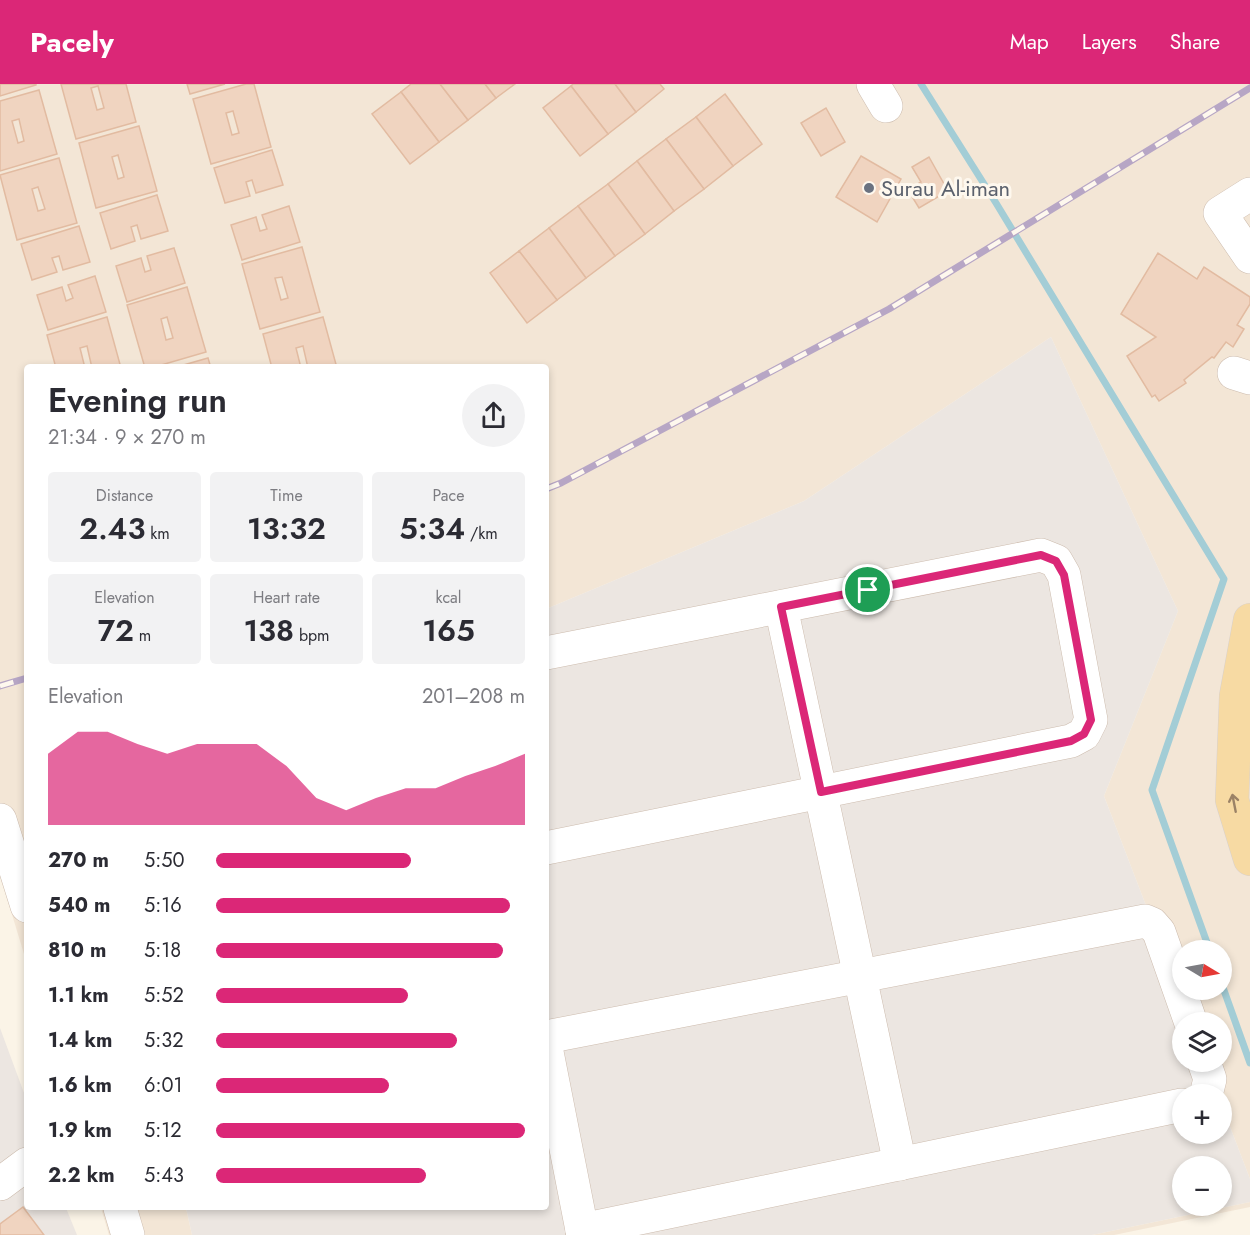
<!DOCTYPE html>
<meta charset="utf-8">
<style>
body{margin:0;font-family:Jost,sans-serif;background:#f2f2f3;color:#2b2b33;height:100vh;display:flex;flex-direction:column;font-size:22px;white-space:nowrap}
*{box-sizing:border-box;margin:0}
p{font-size:20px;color:#7c7c81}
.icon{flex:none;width:33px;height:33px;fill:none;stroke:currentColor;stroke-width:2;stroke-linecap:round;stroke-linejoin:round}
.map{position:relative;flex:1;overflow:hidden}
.details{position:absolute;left:24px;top:280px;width:525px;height:846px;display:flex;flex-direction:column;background:#fff;border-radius:6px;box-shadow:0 3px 9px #0003}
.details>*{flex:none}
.needle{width:39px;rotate:100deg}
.fabs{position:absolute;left:1172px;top:856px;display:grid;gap:12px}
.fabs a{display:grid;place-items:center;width:60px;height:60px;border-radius:50%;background:#fff;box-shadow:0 3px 9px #0003;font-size:30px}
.pin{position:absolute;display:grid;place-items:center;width:51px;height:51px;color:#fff;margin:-26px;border:3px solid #fff;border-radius:50%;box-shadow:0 2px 6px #0007}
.round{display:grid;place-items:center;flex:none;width:63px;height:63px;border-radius:32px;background:#f2f2f3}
.headline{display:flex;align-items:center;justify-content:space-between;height:102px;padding:0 24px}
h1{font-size:33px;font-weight:600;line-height:45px}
.figures{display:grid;grid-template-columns:repeat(3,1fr);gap:9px;height:102px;padding:6px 24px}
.figures div{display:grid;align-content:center;border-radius:6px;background:#f2f2f3;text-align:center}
.figures b{font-size:30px;font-weight:600}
.figures small{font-size:16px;font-weight:400}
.figures p{font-size:16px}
.chart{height:168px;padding:12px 24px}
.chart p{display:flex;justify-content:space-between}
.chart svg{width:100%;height:108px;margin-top:6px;fill:#db2777;opacity:.7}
ul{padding:0 24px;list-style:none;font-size:20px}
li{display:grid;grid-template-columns:96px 72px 1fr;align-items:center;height:45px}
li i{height:15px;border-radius:8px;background:#db2777}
header{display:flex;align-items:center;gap:36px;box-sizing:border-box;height:84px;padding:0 30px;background:#db2777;color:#fff}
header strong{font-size:28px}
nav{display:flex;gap:33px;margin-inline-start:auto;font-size:21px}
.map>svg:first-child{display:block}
</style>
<header>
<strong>Pacely</strong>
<nav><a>Map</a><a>Layers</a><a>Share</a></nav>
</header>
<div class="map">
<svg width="1250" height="1151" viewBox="0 0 1250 1151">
<rect width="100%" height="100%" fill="#fbf4e7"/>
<g fill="#f3e6d6" fill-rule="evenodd">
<path d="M0,0h1250v1095l-29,-76v-80h-30l-87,-227 74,-185 -127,-274 -247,164 -258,108v-241h-519v596l-27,-89zM1182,867h39v39h-39z"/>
<polygon points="1250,1118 1250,1123 1114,1151 1092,1151"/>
<polygon points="101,1124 186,1124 192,1151 109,1151"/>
</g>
<g fill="#ece6e1" fill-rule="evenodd">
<path d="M1051,253l127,274 -74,185 87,227h-9v39h23l13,33h-36v39h39v-31l29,76v23l-158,33h-900l-6,-27h360v-599l258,-108zM1182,1083h39v39h-39z"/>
<polygon points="0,944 27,1017 27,1124 66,1124 77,1151 0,1151"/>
</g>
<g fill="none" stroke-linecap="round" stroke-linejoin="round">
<g stroke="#a3cdd6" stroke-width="7">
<polyline points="921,0 996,119 1224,495 1152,706 1210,867"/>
<polyline points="1221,898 1250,979"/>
</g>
</g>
<g fill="#f0d4c0" stroke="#e2bba1" stroke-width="1.5" fill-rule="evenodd">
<polygon points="0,0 36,0 36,1 0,12"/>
<path d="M61,0h65l10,38 -60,17zM98,2l6,22 -7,2 -6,-22z"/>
<polygon points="187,0 225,0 190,10"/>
<path d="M246,0h8l17,63 -60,17 -18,-65zM233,27l6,22 -7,2 -6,-22z"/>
<polygon points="411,0 440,0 468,36 439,58 401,8"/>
<polygon points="440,0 485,0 496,14 468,36"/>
<polygon points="485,0 515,0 496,14"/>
<polygon points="573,0 615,0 636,28 608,50 571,2"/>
<polygon points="615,0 660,0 664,5 636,28"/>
<polygon points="571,2 608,50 580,72 543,24"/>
<path d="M39,6l18,64 -57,17v-70zM19,35l5,22 -6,2 -6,-22z"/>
<polygon points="401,8 439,58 410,80 372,30"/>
<polygon points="725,10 762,60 733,82 696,33"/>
<polygon points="826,24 845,58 821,72 801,39"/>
<polygon points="696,33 733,82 704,105 666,55"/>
<path d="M139,42l18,65 -61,17 -17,-65zM118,71l6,22 -6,2 -6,-22z"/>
<polygon points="666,55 704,105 674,127 637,77"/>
<polygon points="272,66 283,101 256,109 252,96 246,98 250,112 225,119 214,84"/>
<polygon points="861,72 901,95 877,138 836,113"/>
<polygon points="929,73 948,107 919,124 908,106 921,98 912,83"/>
<path d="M59,74l18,65 -60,17 -17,-65zM38,103l7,22 -7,2 -6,-22z"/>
<polygon points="637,77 674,127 645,150 608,100"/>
<polygon points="608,100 645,150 615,172 578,122"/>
<polygon points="157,111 168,147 141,155 137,141 131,143 135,157 111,165 100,129"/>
<polygon points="289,122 300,158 242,176 231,141 256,133 260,147 267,145 262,131"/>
<polygon points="578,122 615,172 586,194 549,144"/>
<polygon points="79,142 90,178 63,186 59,172 52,174 57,188 32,196 21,160"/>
<polygon points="549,144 586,194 557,216 519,167"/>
<path d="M302,163l18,65 -60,17 -18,-65zM282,193l6,21 -7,2 -6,-22z"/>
<polygon points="174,164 185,199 127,218 116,182 141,174 145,188 151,186 147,172"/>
<polygon points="519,167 557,216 527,239 490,189"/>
<polygon points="1158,169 1197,195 1204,183 1250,213 1250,220 1237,241 1244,245 1233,263 1226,258 1214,274 1212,273 1184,296 1186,299 1159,317 1155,311 1152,313 1127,272 1156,253 1121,230"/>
<polygon points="95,192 106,228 48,246 37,211 62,203 66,217 73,214 68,201"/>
<path d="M187,203l19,65 -55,16h-6l-18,-63zM167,233l6,21 -7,2 -5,-21z"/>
<polygon points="107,233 121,284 92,284 87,262 80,264 85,284 56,284 47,251"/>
<polygon points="323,233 337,284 308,284 303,262 296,264 301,284 272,284 263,250"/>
<polygon points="208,274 211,284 173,284"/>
<polygon points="23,1123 44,1151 0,1151 0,1140"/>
</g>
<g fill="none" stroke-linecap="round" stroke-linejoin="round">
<g stroke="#cdbcae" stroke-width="34">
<g id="minor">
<polyline points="873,0 886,22"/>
<polyline points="1250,110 1220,129 1250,173"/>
<polyline points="1234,289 1250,294"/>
<polyline points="781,523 900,1080"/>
<polyline points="546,569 1041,471 1056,477 1064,491 1091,636 1084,650 1071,657 546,764"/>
<polyline points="0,736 27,822"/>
<polyline points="546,953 1145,837 1152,840 1159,848 1191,939"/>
<polyline points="546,963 583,1151"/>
<polyline points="1204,978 1210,995 1206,1011"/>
<polyline points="0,1100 27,1080"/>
<polyline points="120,1124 128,1151"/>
<polyline points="582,1146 1182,1021"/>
</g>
</g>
<g stroke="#d8d1cd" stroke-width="34">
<polyline id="major" points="1250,536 1236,612 1232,716 1250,775"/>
</g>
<use href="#minor" stroke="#fff" stroke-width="33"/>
<use href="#major" stroke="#f7daa3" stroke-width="33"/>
<g stroke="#b7a6c5" stroke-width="7">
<g id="rail">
<polyline points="546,405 561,399 889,225 1250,4"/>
<polyline points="0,602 27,594"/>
</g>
</g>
<use href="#rail" stroke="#fef8ee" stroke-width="4.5" stroke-dasharray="14" stroke-linecap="butt"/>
</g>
<defs><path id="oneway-shaft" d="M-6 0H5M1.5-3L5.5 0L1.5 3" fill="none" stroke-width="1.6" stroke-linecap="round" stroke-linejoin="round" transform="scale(1.5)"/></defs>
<use stroke="#9b8266" href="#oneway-shaft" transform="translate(1234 719) rotate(-101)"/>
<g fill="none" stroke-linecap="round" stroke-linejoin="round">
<g stroke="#fff" stroke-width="12">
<polygon id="route" points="1041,471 1056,477 1064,491 1091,636 1084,650 1071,657 821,708 781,523"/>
</g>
<use href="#route" stroke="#db2777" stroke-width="8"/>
</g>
<circle fill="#6b7280" stroke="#fef8ee" stroke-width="2" cx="869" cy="104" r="6"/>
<g text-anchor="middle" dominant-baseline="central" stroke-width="6" stroke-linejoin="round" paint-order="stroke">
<g font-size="22" fill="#5b616d" stroke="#fef8ee" text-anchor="start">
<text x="881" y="104">Surau Al-iman</text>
</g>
</g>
</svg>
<div class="fabs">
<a><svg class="needle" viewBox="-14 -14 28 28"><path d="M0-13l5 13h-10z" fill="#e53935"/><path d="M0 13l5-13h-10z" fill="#7c7c81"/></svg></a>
<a><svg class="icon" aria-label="layers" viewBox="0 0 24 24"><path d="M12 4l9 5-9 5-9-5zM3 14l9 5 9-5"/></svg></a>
<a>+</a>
<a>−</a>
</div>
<div class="pin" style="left:868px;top:506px;background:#1e9e55"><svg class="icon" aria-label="arrive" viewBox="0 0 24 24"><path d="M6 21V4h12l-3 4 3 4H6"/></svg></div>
<section class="details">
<div class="headline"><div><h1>Evening run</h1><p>21:34 · 9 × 270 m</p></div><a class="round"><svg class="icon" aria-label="share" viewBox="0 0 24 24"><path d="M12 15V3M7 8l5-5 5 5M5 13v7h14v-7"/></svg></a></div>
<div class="figures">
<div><p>Distance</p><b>2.43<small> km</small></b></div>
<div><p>Time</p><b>13:32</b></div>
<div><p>Pace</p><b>5:34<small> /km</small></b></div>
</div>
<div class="figures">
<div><p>Elevation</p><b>72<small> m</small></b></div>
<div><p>Heart rate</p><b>138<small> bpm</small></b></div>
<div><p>kcal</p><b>165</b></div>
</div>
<div class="chart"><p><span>Elevation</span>201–208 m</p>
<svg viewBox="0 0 160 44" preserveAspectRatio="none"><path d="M0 44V15L10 6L20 6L30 11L40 15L50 11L60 11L70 11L80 20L90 33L100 38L110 33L120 29L130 29L140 24L150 20L160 15V44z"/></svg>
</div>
<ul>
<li><b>270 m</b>5:50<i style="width:63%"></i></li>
<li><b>540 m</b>5:16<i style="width:95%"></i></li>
<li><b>810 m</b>5:18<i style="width:93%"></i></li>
<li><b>1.1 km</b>5:52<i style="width:62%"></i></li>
<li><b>1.4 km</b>5:32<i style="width:78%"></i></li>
<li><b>1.6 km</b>6:01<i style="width:56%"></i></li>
<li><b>1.9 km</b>5:12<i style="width:100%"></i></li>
<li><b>2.2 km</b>5:43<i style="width:68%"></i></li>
</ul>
</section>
</div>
